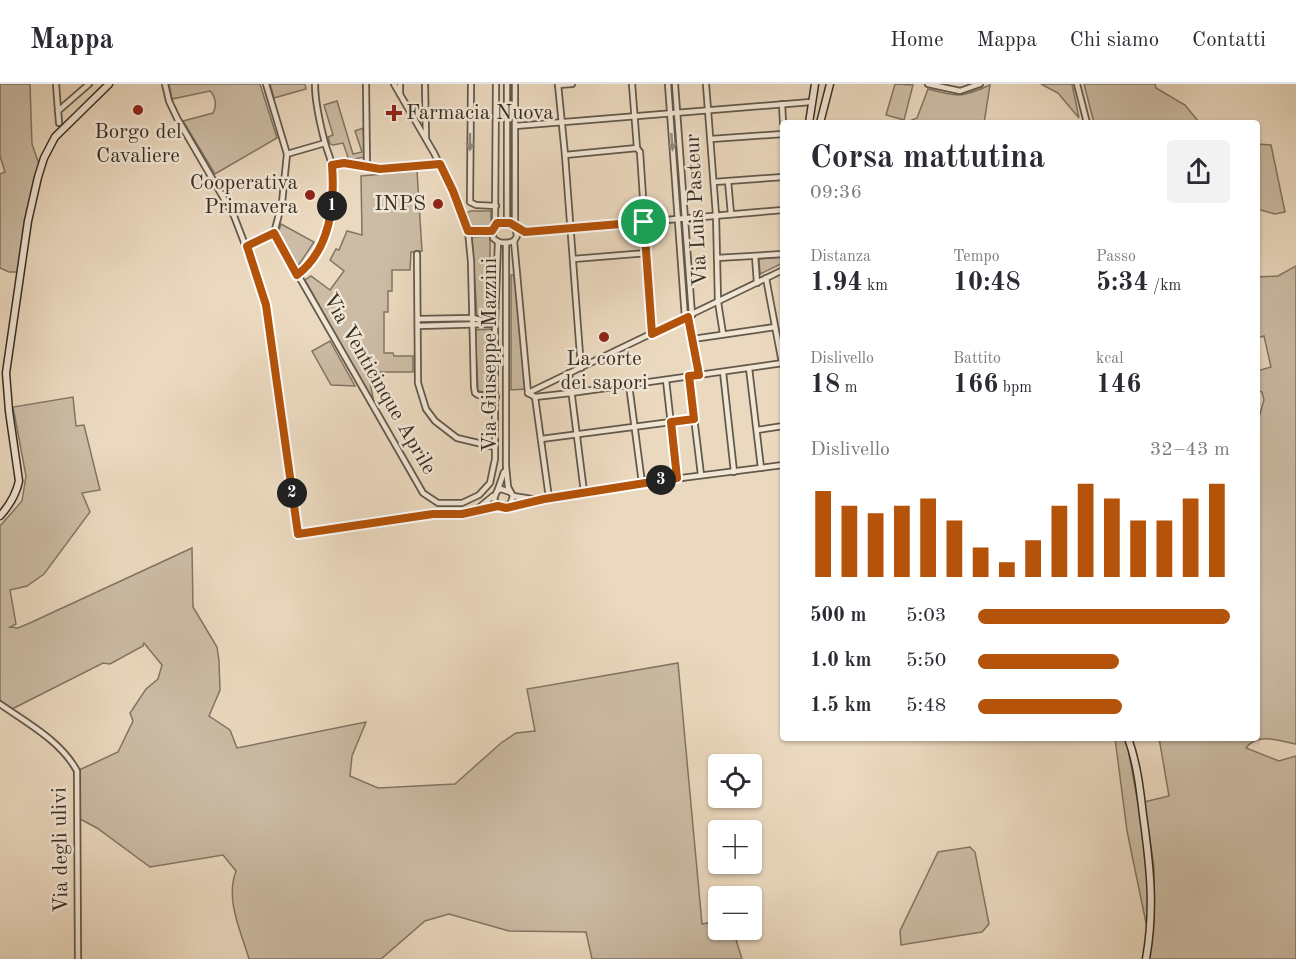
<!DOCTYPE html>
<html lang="it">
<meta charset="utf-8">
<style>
body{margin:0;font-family:"Old Standard TT",serif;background:#f2f2f3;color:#2b2b33;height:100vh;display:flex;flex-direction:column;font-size:22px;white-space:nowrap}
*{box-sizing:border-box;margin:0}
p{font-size:20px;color:#7c7c81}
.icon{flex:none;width:33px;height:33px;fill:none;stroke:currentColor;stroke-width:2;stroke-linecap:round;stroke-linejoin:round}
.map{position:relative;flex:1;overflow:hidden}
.panel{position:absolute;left:780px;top:36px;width:480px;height:621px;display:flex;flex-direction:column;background:#fff;border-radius:6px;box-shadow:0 2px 4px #0004}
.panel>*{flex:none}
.tools{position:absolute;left:708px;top:670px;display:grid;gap:12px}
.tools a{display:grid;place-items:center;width:54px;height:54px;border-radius:6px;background:#fff;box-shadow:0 2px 4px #0004;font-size:30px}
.pin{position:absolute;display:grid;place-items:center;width:51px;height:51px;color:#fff;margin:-26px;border:3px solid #fff;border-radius:50%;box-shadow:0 2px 6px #0007}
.km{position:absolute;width:30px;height:30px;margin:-15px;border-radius:50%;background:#222;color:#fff;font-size:16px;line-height:30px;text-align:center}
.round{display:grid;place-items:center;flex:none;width:63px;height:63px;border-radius:6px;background:#f2f2f3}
.summary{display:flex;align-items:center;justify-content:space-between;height:102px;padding:0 30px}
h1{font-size:33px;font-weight:600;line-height:45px}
.figures{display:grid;grid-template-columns:repeat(3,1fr);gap:9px;height:102px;padding:6px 30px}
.figures div{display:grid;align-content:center}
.figures b{font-size:26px;font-weight:600}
.figures small{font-size:16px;font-weight:400}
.figures p{font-size:16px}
.chart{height:168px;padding:12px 30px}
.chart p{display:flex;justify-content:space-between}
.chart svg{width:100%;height:108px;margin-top:6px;stroke:#b45309;stroke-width:6}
ul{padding:0 30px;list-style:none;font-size:20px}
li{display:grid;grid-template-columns:96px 72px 1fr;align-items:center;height:45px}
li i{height:15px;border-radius:8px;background:#b45309}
header{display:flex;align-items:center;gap:36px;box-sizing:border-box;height:84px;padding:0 30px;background:#fff;border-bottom:2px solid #e1e1e2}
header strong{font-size:28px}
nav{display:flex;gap:33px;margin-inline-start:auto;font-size:21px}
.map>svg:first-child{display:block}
</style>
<header>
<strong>Mappa</strong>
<nav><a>Home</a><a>Mappa</a><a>Chi siamo</a><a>Contatti</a></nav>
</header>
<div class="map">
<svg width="1296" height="875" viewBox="0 0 1296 875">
<rect width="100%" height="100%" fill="#ebd9bf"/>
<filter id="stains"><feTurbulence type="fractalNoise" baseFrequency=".00333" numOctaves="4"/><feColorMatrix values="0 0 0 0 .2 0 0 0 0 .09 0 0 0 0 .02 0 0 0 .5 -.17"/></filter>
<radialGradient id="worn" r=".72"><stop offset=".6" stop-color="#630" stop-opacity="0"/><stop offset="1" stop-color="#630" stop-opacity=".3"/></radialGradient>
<g fill="#ccbca5" stroke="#817564" stroke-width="1.5">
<polygon points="0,0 30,0 32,60 39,80 19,188 9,188 0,184 0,90 5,88 0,72"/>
<path d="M169,0h91l17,54 -62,36 -32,-53 30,-8c4,-7 3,-16 -3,-22l-38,8z"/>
<polygon points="270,0 305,0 306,5 274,14"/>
<polygon points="895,0 913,1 904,36 886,31"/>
<polygon points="1041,0 1072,0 1079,34 1058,9"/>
<polygon points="1084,0 1155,0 1156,4 1185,21 1199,38 1094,39"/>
<path d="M990,1l-6,38h-79l12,-5 11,-29c30,8 33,9 62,-4z"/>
<polygon points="337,17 353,70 362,68 355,47 363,44 365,73 349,76 343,59 333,61 330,60 328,53 333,51 324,21"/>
<polygon points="1257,60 1271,61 1285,128 1275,130 1257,125"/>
<polygon points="417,87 422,167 411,168 410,186 392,186 392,207 388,207 388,228 384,228 384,269 393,269 394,272 413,272 413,288 368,288 373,314 371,313 305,196 311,192 330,206 344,187 330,176 336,165 339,166 347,147 362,151 361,92"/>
<polygon points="470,127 491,127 491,144 472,144 467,129"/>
<polygon points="281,140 314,158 298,182 278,149"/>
<polygon points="490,152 490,235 477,232 472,153"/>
<polygon points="783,173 783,179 760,190 759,175"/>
<path d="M1296,182v478c-17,-3 -38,-12 -50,4l33,13 17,-5v203h-147l5,-45v-47l-10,-65 25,-6 -10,-58h98v-314l7,-24 -2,-8 -5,-2v-19l14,-4 -7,-31 -7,2v-61l21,-1z"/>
<polygon points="511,191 515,191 525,305 511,306"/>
<polygon points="492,245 491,309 478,307 475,246"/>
<polygon points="330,257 355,302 331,301 312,267"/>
<path d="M73,313l3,29 8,-1 16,65 -18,3 8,19 -46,62 -17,12 -17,4 6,34 -6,3 8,1 14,-6 160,-74 1,59 24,40 2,14 1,29 -11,26 21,14 7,18 129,-26 -14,34 -2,20 28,12 77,-4 46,-41 15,-10 19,-2 -8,-42 151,-26 24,261 16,-3v9h15l9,29h-150l-6,-27 -77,-1 -60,-17 -24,7 -44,38h-132c-8,-28 -24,-59 -13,-88l-13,-16 -73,12 -53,-39 -17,-9 -3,-48 41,-19 15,-31 -3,-8 16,-24 12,-10 4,-14 -18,-22 -1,3 -33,18 -7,-1 -93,47 -10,-8v-176l22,-25 4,-25 -13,-69z"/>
<polygon points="1115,654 1126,654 1149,780 1150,836 1146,839 1127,747"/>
<polygon points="970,763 975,768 989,840 982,848 901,861 900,847 938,768"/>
</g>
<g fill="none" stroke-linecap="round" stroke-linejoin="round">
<g stroke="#63594b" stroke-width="8">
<g id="street">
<polyline points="56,0 59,39"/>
<polyline points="165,0 169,17 177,34 234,132 262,205 298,450 400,434 433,430 462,430 510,421 513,412 508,403 506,382 506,159"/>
<polyline points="366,0 367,84"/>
<polyline points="394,0 434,69 453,107 468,147 471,177 474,303 475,309 478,311 496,313"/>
<polyline points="400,0 400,10"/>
<polyline points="425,0 426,54"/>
<polyline points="471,0 470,118 476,121 496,122"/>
<polyline points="496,0 495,134 497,139"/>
<polyline points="515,0 515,141"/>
<polyline points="558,0 565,71 581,284"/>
<polyline points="632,0 637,64 640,68 652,250"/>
<polyline points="668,0 685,234"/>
<polyline points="675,0 692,231"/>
<polyline points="706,0 716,131 718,218 723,250"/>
<polyline points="928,0 960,7 980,0"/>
<polyline points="1077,0 1087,39"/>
<polyline points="558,1 572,0"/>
<polyline points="782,20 783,39"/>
<polyline points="58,27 89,0"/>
<polyline points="515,42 811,18"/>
<polyline points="711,55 783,50"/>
<polyline points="287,70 325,59"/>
<polyline points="565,71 637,64"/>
<polyline points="332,81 344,79 380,85 440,80"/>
<polyline points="728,97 731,130"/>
<polyline points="714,98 783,93"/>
<path d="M497,139l-4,6v9c6,6 13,6 21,3"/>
<polyline points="497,139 510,139 515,141 517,152 514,157"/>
<polyline points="507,139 507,0"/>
<polyline points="468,147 492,147"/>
<polyline points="525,148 783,126"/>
<polyline points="274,149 423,409 438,419 462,419 479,411 490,399 495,375 495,239 498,158"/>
<polyline points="514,157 528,309"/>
<polyline points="247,162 274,149 282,119 287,70 266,0"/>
<polyline points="417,170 418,299 426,325 435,337 457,354 495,363"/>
<polyline points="755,172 757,199"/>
<polyline points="717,174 783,170"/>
<polyline points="573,175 647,169"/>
<path d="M297,191c32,-25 40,-71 35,-110 -2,-8 -5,-15 -7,-22 -5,-19 -10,-39 -10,-59"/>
<polyline points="766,194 782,279"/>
<polyline points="688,233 699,291"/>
<polyline points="418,235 472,234 495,239"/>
<polyline points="418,242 490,240"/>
<polyline points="693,255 775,243"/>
<polyline points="749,284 761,384"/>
<polyline points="723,288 734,388"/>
<polyline points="569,289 584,408"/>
<polyline points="689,292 701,391"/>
<polyline points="666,296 677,394"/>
<polyline points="629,301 642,399"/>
<polyline points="528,309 783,186"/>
<polyline points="528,309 535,313 571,309 783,279"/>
<polyline points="535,313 549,414"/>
<polyline points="757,346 783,342"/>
<polyline points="541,355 694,335"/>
<polyline points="498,405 504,388"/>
<polyline points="513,412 532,415"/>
<polyline points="510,421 642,399 783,381"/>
<polyline points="498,422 494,415 497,407 501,405 510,408"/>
<polyline points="476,426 493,412"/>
<path d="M0,620c27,19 61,37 77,67l1,188"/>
</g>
</g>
<g stroke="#362e24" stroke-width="9">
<g id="secondary">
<polyline points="809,39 815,0"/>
<polyline points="820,39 830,0"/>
<path d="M0,432c9,-10 16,-21 19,-35l-10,-70 -3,-38 22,-152 10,-44 6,-19 11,-21 54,-53"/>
<path d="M1128,654c9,25 12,51 15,77 7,51 12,93 3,144"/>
</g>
</g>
<use href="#street" stroke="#f2e6d5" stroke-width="4.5"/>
<use href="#secondary" stroke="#f2e6d5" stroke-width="6"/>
</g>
<defs><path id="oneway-solid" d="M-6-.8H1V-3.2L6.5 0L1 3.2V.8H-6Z" transform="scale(1.5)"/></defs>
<g fill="#948a7c">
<use href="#oneway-solid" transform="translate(470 58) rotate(90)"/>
<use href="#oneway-solid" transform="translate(672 58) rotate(86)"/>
</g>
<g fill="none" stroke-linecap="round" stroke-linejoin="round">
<g stroke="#fff" stroke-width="12">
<path id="route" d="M344,79l36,6 60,-5 13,27 15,40h24l5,-8h13l15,9 119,-10 8,112 36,-17 11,58 -10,1 5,43 -23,3 6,56 -133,21 -38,9 -8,-2 -36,8h-29l-135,20 -32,-229 -19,-59 27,-13 23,42c34,-26 38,-71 35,-110z"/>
</g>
<use href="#route" stroke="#b45309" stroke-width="8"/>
</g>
<g fill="#8f2418" stroke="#f2e6d5" stroke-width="2">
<circle cx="138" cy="26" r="6"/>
<path d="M391 20h6v6h6v6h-6v6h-6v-6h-6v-6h6z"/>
<circle cx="310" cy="111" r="6"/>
<circle cx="438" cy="120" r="6"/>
<circle cx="604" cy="253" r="6"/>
</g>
<g text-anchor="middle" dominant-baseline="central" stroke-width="5" stroke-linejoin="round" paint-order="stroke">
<g font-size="21" fill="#362e24" stroke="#f2e6d5">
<text x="406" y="29" text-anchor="start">Farmacia Nuova</text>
<text x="138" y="48">Borgo del<tspan x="138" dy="24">Cavaliere</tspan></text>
<text x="298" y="99" text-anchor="end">Cooperativa<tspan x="298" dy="24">Primavera</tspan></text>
<text x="426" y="120" text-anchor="end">INPS</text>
<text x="604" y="275">La corte<tspan x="604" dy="24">dei sapori</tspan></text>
</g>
<g font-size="21" fill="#362e24" stroke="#f2e6d5">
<text transform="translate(697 126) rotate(-93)">Via Luis Pasteur</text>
<text transform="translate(490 271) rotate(-90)">Via Giuseppe Mazzini</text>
<text transform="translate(379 300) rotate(60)">Via Venticinque Aprile</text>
<text transform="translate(61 766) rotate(-91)">Via degli ulivi</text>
</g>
</g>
<rect width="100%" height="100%" filter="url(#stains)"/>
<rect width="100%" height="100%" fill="url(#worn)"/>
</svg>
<div class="tools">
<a><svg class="icon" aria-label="locate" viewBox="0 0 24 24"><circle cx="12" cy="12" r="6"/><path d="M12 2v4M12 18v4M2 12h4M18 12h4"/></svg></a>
<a>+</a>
<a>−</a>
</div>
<div class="pin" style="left:644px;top:138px;background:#1e9e55"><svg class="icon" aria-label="arrive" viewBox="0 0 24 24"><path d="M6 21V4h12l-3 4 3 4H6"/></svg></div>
<b class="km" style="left:332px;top:122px">1</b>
<b class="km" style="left:292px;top:409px">2</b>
<b class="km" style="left:661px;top:396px">3</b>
<section class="panel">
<div class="summary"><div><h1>Corsa mattutina</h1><p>09:36</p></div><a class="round"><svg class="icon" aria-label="share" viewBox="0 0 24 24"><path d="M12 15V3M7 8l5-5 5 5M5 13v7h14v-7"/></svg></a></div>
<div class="figures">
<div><p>Distanza</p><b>1.94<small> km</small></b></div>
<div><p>Tempo</p><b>10:48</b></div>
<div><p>Passo</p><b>5:34<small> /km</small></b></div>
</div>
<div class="figures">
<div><p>Dislivello</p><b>18<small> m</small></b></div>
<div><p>Battito</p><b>166<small> bpm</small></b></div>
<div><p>kcal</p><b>146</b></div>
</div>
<div class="chart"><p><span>Dislivello</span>32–43 m</p>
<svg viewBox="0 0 160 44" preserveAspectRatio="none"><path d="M5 44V9M15 44V15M25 44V18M35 44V15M45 44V12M55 44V21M65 44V32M75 44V38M85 44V29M95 44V15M105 44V6M115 44V12M125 44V21M135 44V21M145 44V12M155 44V6"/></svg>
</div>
<ul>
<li><b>500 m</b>5:03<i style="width:100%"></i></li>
<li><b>1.0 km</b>5:50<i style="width:56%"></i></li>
<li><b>1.5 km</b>5:48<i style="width:57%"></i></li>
</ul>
</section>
</div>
